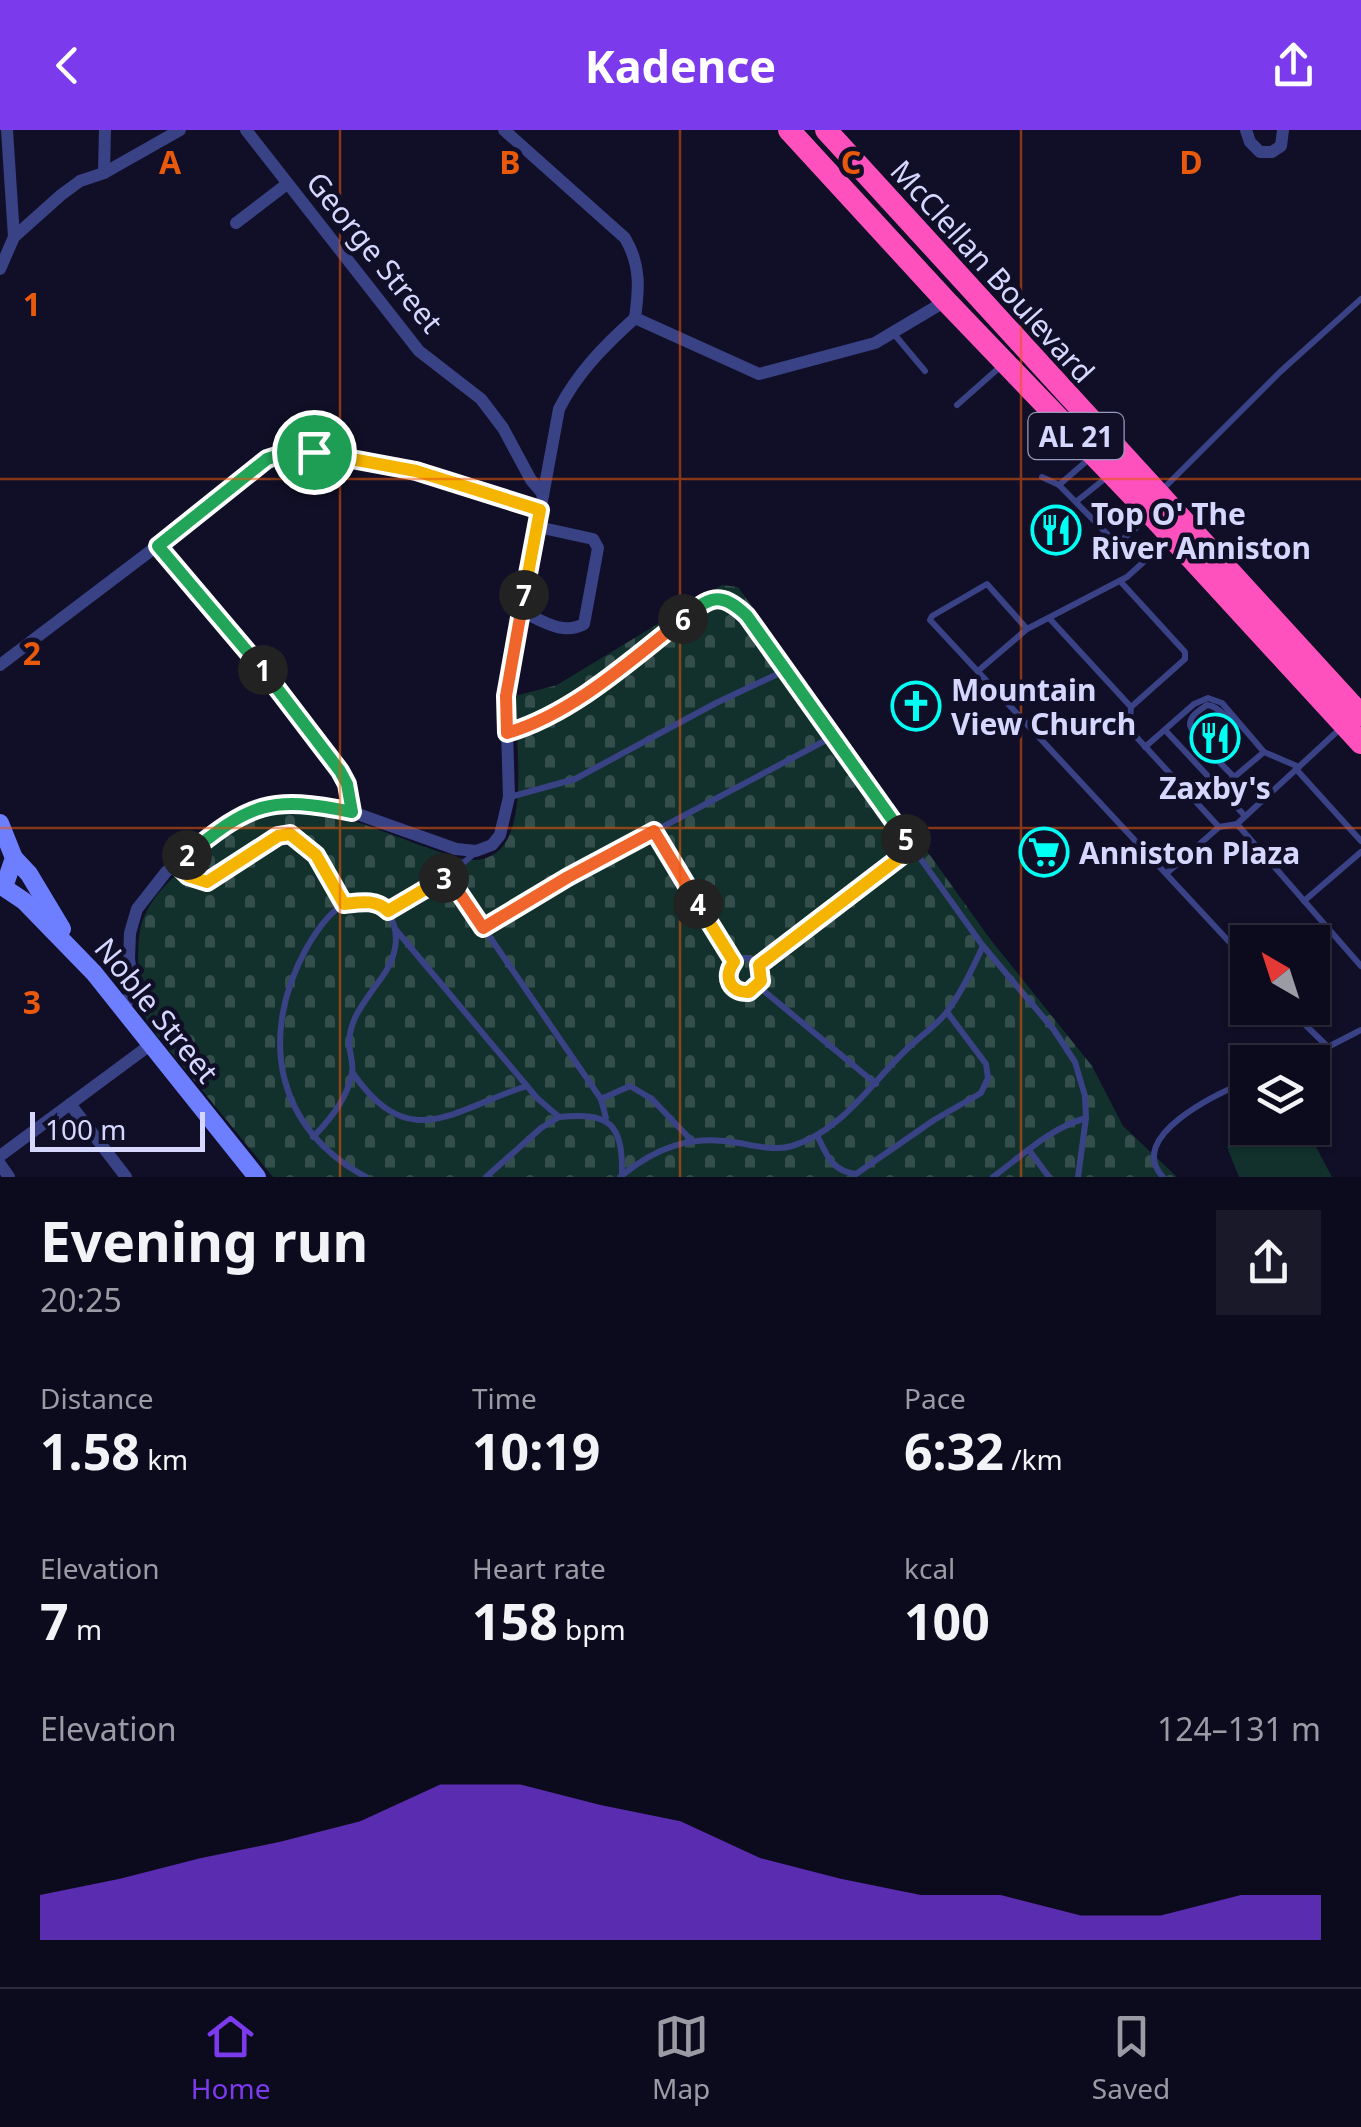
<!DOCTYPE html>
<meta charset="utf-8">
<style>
body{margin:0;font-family:"Noto Sans",sans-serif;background:#1a192a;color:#f1f3f6;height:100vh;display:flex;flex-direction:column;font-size:38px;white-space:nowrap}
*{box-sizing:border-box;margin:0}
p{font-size:32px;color:#9a9ba4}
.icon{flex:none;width:55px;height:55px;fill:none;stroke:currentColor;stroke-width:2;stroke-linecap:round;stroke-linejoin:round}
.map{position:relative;height:1047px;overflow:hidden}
.details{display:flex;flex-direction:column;background:#0c0b1d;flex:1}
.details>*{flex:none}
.needle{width:65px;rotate:321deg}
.fabs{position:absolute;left:1230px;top:795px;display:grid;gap:20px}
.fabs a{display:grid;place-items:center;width:100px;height:100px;border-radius:0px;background:#0c0b1d;box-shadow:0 2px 8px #0004,0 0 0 2px #2c2b3b;font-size:50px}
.scale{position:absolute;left:30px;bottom:25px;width:175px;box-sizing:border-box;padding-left:10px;border:5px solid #d6d7ff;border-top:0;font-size:28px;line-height:35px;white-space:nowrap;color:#d6d7ff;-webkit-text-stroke:8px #100f27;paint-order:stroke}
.pin{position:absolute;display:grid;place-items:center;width:85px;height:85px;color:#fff;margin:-42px;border:5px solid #fff;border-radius:50%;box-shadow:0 2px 10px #0007}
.km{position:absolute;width:50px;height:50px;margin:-25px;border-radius:50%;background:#222;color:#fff;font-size:28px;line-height:50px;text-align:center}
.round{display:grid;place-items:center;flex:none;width:105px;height:105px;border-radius:0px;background:#1a192a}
.summary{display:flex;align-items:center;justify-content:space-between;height:170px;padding:0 40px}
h1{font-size:55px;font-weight:700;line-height:75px}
.figures{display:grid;grid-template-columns:repeat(3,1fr);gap:15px;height:170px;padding:10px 40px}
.figures div{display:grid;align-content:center}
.figures b{font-size:50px;font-weight:700}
.figures small{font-size:28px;font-weight:400}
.figures p{font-size:28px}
.chart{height:280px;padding:20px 40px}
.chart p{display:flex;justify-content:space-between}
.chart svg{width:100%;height:180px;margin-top:10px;fill:#7c3aed;opacity:.7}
header{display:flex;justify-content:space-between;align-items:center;height:130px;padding:0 40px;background:#7c3aed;color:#fff;font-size:45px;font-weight:700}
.tabs{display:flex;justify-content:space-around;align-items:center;height:140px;border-top:2px solid #2c2b3b;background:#0c0b1d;font-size:28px;color:#9a9ba4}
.tabs a{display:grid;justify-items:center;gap:5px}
.tabs .on{color:#7c3aed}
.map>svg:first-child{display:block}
</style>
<header><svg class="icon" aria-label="back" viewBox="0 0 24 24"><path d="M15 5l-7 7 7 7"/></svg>Kadence<svg class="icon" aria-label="share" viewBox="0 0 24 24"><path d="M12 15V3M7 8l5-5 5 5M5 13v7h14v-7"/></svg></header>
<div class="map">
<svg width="1361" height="1047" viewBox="0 0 1361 1047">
<defs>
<pattern id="cemetery-stones" width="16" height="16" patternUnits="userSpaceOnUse" patternTransform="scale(2.5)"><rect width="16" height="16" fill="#12312c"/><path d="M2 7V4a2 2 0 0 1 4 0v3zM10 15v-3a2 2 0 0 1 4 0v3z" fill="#344e4c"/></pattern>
</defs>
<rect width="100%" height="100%" fill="#100f27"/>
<path fill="url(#cemetery-stones)" d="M722,455l16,2 252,352 102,127 31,60 54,51h-904l-125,-153c-9,-22 -13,-74 -7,-98 9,-31 33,-50 57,-69 22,-18 43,-38 71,-44 52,-11 108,17 156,34 16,5 33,13 51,13 7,0 16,-4 21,-8 33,-26 18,-117 18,-156l42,-11z"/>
<polygon fill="#12312c" points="1268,998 1306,998 1332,1047 1239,1047 1227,1017"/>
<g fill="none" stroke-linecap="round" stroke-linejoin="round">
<g stroke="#3a4286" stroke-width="6">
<polyline points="894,204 925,241"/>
<polyline points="957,275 1001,236"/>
<polyline points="1042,347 1059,355 1117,414"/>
<polyline points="1059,355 1089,329"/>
<polyline points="1161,361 1280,242 1361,169"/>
<polyline points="1077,371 1107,347"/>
<polyline points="1169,409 1127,447 1027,499 987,454 932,486 930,490 1248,832"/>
<polyline points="1146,429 1117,414 1148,388"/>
<polyline points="1120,451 1185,522 1185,529 1131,577"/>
<polyline points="1050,489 1131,577 1129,599 1219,697 1237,694 1342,597"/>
<polyline points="978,541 1027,499"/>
<polyline points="1165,600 1245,686"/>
<path d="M508,603c78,-23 137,-90 202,-134 17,0 25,5 37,17l236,330 71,84 21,32 10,34 1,22 -8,59"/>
<polyline points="1145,617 1194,574 1208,568 1222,573 1264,622 1299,637"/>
<polyline points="1296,639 1361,711"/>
<path d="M1234,647c-9,-10 -44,-42 -44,-53 0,-9 10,-14 17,-19 13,1 18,15 32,19"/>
<polyline points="1220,659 1264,622"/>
<polyline points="510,667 575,649 716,573 784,541"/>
<polyline points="1237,694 1361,836"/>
<polyline points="654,701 734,832"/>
<polyline points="177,734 188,745 207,752 278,706 291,704 316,725 344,774"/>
<polyline points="1167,743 1219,697"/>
<polyline points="448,746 601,969 606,988"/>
<polyline points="1304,771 1361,722"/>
<polyline points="388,781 448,746 476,722"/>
<polyline points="483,798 568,747 832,607"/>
<path d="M396,800l141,168 22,19c51,-5 64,6 63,59"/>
<circle cx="745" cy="845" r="17"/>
<polyline points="759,835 912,718"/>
<polyline points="758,856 876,954"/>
<polyline points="1288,878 1328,917 1361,900"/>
<polyline points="1292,932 1328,917"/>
<path d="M352,942c58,84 101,37 175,14"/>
<polyline points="601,969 630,956 652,969 691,1010"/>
<path d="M817,1005c10,21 15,36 39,39l78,-54 47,-27 7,-15 -2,-14 -39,-52"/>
<path d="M313,1007c17,-17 35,-40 39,-64 2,-10 -3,-21 -3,-31 1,-22 13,-37 25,-54 10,-13 18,-24 21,-40 6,-31 -18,-57 -49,-44 -16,6 -32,31 -40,45 -48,88 -30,180 60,228"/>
<polyline points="1029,1020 1049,1047"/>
<polyline points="486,1047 541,998 559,987"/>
<path d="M620,1047c36,-30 72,-43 119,-34 17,3 36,8 53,3 50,-15 79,-63 115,-97 13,-13 28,-22 39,-36 16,-21 26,-44 37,-67"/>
<path d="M993,1047c30,-22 57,-49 93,-59"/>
<path d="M1163,1047c-38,-40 53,-83 85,-96"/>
</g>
<g stroke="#3a4286" stroke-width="12">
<polyline points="7,0 14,107"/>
<polyline points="246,0 419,221 481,269 503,298 531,350 543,364"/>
<path d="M504,0l121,108c16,27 14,51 10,80"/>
<polyline points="1246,0 1250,12 1260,22 1272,22 1281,16 1283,0"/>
<polyline points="104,43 105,0"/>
<polyline points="236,93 287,54"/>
<polyline points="0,139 14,107 61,65 80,51 104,43 180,0"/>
<polyline points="635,188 759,244 875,213 949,169"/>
<polyline points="157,416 219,484 319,611 347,654 352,682"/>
<path d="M521,481c20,9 42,25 63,13l14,-76 -5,-9 -55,-12"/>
<polyline points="0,535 157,416 229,357 267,329 289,321 313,322 416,341 539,380"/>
<path d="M124,881l9,-26 -4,-26 1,-26 7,-24 29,-37 76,-59 23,-8 24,-3 26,2 37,8 104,37 20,2 16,-6 8,-10 9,-38 -3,-101 53,-287c18,-36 46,-64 76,-91"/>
<polyline points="70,974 126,1047"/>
<polyline points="0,1026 150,915"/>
<polyline points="0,1034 9,1047"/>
</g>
<g stroke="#6d7eff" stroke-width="18">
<polyline points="0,693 14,728 4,757"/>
<polyline points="14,728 29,744 62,799"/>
<polyline points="0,755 24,771 94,843 257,1047"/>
</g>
<g stroke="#ff51bd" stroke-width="22">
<polyline points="789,0 946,171 1156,390 1361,613"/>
<polyline points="826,0 1361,585"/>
</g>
</g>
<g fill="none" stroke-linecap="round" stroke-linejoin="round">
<g stroke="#fff" stroke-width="20">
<polyline id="split-1" points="263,540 158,416 267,329 289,322 314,322"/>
</g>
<g stroke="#fff" stroke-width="20">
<path id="split-2" d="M187,725c64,-52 83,-60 165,-43l-5,-28 -7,-13 -77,-101"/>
</g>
<g stroke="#fff" stroke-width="20">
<path id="split-3" d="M187,725l-11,9 12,12 19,6 71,-46 12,-2 26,21 28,49c17,-2 32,-5 44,7l56,-33"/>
</g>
<g stroke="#fff" stroke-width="20">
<polyline id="split-4" points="444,748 448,746 483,798 568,747 654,701 698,774"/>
</g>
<g stroke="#fff" stroke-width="20">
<path id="split-5" d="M698,774l36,58c-11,15 -4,31 15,30l12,-11 -2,-16 153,-117 -6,-9"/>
</g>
<g stroke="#fff" stroke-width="20">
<path id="split-6" d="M683,489c26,-22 37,-29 64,-3l159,223"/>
</g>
<g stroke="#fff" stroke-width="20">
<path id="split-7" d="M524,465l-18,101 1,37c65,-19 123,-72 176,-114"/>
</g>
<g stroke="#fff" stroke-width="20">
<polyline id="split-8" points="314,322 416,341 540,380 524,465"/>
</g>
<use href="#split-1" stroke="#22a559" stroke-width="12"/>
<use href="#split-2" stroke="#22a559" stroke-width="12"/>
<use href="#split-3" stroke="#f5b400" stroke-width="12"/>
<use href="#split-4" stroke="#f0652b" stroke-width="12"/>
<use href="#split-5" stroke="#f5b400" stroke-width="12"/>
<use href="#split-6" stroke="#22a559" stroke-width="12"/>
<use href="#split-7" stroke="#f0652b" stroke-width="12"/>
<use href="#split-8" stroke="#f5b400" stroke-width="12"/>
</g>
<path fill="none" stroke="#e8590c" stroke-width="2.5" stroke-opacity="0.55" d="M340,0v1047M680,0v1047M1021,0v1047M0,349h1361M0,698h1361"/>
<defs>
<g id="restaurant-ring" transform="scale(2.5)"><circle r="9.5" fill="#100f27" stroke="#02fff4" stroke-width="1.5"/><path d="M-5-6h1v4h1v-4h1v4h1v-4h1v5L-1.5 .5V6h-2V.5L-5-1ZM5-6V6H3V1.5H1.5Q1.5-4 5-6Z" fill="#02fff4"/></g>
<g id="church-ring" transform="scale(2.5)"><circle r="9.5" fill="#100f27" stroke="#02fff4" stroke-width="1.5"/><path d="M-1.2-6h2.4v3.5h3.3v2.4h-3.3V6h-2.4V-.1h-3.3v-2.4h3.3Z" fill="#02fff4"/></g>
<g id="supermarket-ring" transform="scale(2.5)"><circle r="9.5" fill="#100f27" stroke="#02fff4" stroke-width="1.5"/><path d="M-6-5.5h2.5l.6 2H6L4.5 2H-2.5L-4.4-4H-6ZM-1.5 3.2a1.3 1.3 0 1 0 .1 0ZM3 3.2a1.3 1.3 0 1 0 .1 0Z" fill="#02fff4"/></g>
</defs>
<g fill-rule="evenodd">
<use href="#restaurant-ring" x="1056" y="400"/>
<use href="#church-ring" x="916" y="576"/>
<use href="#restaurant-ring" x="1215" y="608"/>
<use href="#supermarket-ring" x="1044" y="722"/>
</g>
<g text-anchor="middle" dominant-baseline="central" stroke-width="9" stroke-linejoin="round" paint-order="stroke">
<rect fill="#100f27" stroke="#9b9bbe" stroke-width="2.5" x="1028.5" y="283" width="95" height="46" rx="8"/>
<g font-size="28" font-weight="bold" fill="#d6d7ff">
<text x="1076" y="306">AL 21</text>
</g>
<g font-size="30" fill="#d6d7ff" stroke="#100f27">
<text transform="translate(375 122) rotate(51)">George Street</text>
<text transform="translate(993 141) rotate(48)">McClellan Boulevard</text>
<text transform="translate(157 880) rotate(51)">Noble Street</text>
</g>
<g font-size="30" font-weight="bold" fill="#d6d7ff" stroke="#100f27" text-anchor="start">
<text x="1091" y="383">Top O' The<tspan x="1091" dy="34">River Anniston</tspan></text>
<text x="951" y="559">Mountain<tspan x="951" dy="34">View Church</tspan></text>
<text x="1215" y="657" text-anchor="middle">Zaxby's</text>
<text x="1079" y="722">Anniston Plaza</text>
</g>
</g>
<g font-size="32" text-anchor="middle" font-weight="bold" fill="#e8590c" stroke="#100f27" stroke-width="9" stroke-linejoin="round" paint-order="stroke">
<text x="170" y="44">A</text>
<text x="510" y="44">B</text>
<text x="851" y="44">C</text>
<text x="1191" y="44">D</text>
<text x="32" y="186">1</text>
<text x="32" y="535">2</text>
<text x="32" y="884">3</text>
</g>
</svg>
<div class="fabs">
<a><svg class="needle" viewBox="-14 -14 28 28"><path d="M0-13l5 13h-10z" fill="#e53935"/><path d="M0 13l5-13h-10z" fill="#9a9ba4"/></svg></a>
<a><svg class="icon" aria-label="layers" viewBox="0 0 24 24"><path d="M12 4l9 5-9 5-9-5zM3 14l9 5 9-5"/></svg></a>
</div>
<div class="scale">100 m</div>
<div class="pin" style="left:314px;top:322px;background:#1e9e55"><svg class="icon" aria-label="arrive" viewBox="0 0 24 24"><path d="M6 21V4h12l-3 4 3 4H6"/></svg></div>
<b class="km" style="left:263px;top:540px">1</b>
<b class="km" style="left:187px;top:725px">2</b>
<b class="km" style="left:444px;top:748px">3</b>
<b class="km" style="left:698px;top:774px">4</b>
<b class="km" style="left:906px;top:709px">5</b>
<b class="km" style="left:683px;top:489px">6</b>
<b class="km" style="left:524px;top:465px">7</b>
</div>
<section class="details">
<div class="summary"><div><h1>Evening run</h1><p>20:25</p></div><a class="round"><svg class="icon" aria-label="share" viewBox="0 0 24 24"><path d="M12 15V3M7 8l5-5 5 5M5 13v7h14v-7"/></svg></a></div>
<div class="figures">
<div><p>Distance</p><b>1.58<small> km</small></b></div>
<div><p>Time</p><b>10:19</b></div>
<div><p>Pace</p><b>6:32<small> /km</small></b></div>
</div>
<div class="figures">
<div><p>Elevation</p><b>7<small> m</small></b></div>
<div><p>Heart rate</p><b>158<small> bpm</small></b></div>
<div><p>kcal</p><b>100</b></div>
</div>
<div class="chart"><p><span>Elevation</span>124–131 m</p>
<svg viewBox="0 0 160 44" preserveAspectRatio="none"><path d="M0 44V33L10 29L20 24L30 20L40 15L50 6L60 6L70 11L80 15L90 24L100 29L110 33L120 33L130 38L140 38L150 33L160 33V44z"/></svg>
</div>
</section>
<nav class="tabs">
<a class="on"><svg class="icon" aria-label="home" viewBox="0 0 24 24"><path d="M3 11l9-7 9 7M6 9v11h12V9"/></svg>Home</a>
<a><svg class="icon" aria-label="map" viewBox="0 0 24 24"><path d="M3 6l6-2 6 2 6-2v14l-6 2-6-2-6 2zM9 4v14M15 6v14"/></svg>Map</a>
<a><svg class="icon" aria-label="saved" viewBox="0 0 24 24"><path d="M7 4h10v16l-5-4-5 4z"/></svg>Saved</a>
</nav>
